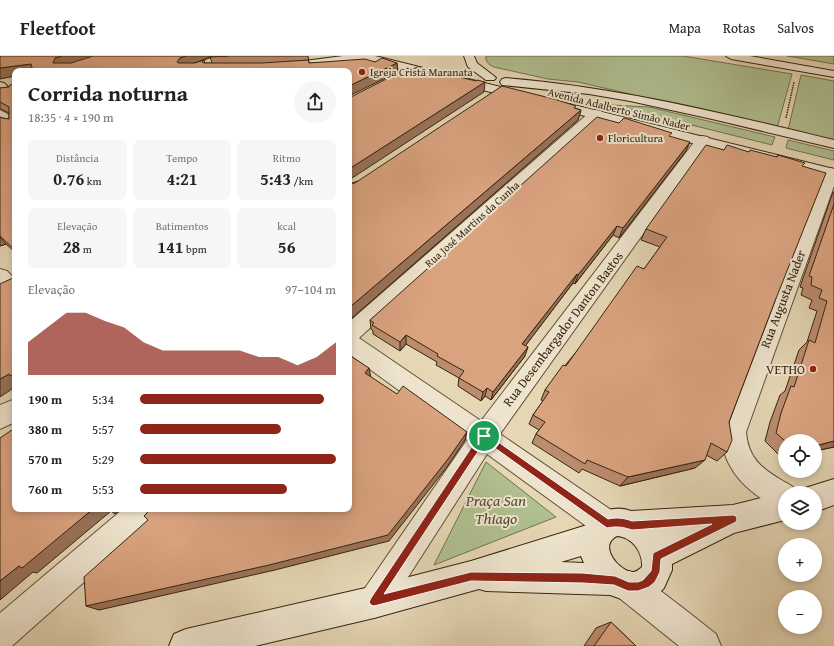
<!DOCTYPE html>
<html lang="pt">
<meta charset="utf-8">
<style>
body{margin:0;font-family:"Gentium Book Plus",serif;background:#f6f6f6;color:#222;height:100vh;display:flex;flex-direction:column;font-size:15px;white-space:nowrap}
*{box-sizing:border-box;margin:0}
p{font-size:13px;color:#767676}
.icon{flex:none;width:22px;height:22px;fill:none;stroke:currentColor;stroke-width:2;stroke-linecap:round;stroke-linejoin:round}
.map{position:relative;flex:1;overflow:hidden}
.drawer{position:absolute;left:12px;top:12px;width:340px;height:444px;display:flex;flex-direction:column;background:#fff;border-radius:8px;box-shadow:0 2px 6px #0003}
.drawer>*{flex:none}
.buttons{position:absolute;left:778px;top:378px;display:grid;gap:8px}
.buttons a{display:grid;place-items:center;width:44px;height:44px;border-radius:50%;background:#fff;box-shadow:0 2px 6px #0003;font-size:20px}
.pin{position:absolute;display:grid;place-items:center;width:34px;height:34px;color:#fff;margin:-17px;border:2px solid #fff;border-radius:50%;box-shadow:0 1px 4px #0007}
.round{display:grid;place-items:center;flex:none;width:42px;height:42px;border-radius:21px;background:#f6f6f6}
.head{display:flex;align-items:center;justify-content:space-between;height:68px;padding:0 16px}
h1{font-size:22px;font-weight:800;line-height:30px}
.metrics{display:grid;grid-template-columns:repeat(3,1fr);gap:6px;height:68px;padding:4px 16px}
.metrics div{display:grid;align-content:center;border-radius:8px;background:#f6f6f6;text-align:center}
.metrics b{font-size:17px;font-weight:800}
.metrics small{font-size:11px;font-weight:400}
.metrics p{font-size:11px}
.chart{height:112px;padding:8px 16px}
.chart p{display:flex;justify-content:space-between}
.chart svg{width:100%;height:72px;margin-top:4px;fill:#8f2418;opacity:.7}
ul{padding:0 16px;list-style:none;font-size:13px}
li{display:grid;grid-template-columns:64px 48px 1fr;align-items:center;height:30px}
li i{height:10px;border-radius:5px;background:#8f2418}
header{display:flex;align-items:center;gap:24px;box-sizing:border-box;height:56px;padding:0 20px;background:#fff;border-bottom:1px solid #e0e0e0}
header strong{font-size:19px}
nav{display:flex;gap:22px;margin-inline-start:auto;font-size:14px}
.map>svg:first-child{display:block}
</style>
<header>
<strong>Fleetfoot</strong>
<nav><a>Mapa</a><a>Rotas</a><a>Salvos</a></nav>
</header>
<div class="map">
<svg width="834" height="590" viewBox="0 0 834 590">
<rect width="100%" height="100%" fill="#e5d6b4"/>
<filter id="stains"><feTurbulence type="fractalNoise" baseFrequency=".005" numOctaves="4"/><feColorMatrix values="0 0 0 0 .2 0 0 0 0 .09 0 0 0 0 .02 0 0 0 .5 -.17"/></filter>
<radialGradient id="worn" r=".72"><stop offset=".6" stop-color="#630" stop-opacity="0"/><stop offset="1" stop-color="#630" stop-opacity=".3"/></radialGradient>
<g fill="#b0bf90" stroke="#727250">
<path d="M486,0h197l109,18 -15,54 -199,-46 -30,-3 -54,-12c-5,-2 -9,-5 -8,-11z"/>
<polygon points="787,0 834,0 834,8 788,0"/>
<polygon points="801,19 834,25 834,85 788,74"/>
<polygon points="611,49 649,51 775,81 772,89"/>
<polygon points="788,84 834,95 834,104 786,92"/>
<polygon points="486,406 556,461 434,509"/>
</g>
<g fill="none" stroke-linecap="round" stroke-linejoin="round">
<g stroke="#615138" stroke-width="2">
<g id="street">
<polygon points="216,0 231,0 230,2 198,15 182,15 184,13"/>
<polygon points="0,54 15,62 15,72 10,71 0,64"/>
<polygon points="596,54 601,55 603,58 601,61 359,282 481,365 698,81 703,80 708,81 710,84 708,87 500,378 617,458 621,468 617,478 607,482 597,478 487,398 385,557 374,562 363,557 358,546 363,535 467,384 349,298 349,266 591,55"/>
<path d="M831,112l3,1v17l-88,246c2,26 16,37 37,49 7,4 11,5 14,12h-12v18c-35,-15 -62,-40 -65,-79l103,-259 3,-3z"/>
<polygon points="0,213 7,215 14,222 14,232 7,234 0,232"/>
<polygon points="15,343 15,366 0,373 0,349"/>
<polygon points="123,453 159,453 155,463 12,590 0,590 0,557"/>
<polygon points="629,515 640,519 692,559 716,578 721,590 679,590 618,541 614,530 618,519"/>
</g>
</g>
<g stroke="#35250f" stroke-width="2">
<g id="secondary">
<polygon points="343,0 375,0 834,113 834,123 364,4 281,14 277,13 275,11 277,9 281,8"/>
<polygon points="464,0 474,0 477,7 494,20 496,22 494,24 486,24 468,11"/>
<polygon points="726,0 750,0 834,15 834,21 731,3"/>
<path d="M506,22c112,9 219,36 328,62v8l-122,-29 -82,-18 -41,-7 -87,-9 -2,-3 2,-3z"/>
<polygon points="0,26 4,27 9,32 4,41 0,42"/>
<polygon points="834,423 834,449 815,456 815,437 803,437 805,432"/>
<path d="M785,436l2,1h-2v27l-51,13 -62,31v6l-8,18 -7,7 -24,8 -23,-8 -124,-4 -7,-2 -105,29 -119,28h-86l5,-12 12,-5 188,-43 97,-25 116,-36c8,-14 29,-20 44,-14l102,-6zM617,480c15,1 26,16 25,31 -3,2 -5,5 -9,5 -13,0 -36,-26 -16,-36zM581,500l3,7 -23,-1z"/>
</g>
</g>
<polyline stroke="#35250f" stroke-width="1.5" stroke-dasharray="1.5 1" stroke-linecap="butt" points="786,62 794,26"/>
<use href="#street" fill="#eee4ce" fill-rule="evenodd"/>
<use href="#secondary" fill="#eee4ce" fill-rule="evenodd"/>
</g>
<g fill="#bb8c6e" stroke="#35250f">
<polygon points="0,0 212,0 195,7 204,4 205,7 212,7 210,1 213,0 308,0 309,7 375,6 397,7 398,16 15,15"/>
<polygon points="15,27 15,196 6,188 0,190 0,61 2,62 9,63 9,57 1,53 0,53 0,32 9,31"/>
<polygon points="575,52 581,54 578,64 352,262 349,260 349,128"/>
<polygon points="619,67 670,80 686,95 619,182 613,179 575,228 573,227 525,290 525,300 491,344 485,340 481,345 458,330 459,322 436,309 437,306 406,288 400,295 373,278 373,275 371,273 370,264"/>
<polygon points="724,94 749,96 776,101 778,99 802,110 775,245 729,366 727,396 717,405 706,399 695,412 620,430 582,413 579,417 532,387 536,378 539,374 529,368 533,359 543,345 541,344 545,334 644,213 660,191 641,184 646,173"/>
<polygon points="833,136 834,136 834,391 815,395 815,385 785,385 785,402 783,403 765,385 770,366 780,339 785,335 799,294 807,286 817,255 809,252 812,244 801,239 803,232 800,231"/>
<polygon points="611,566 636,590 584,590 596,572"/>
</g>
<g fill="#99725a" stroke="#35250f">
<polygon points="62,0 95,0 61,12 53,7 55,2"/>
<polygon points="186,0 212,0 183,12 177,6 180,2"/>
<polygon points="397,7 398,16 349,40 349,30"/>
<polygon points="31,8 36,15 15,15 15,20 0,23 0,12"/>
<polygon points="485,26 484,36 349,124 349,113"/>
<polygon points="581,54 578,64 352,262 350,251"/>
<polygon points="690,86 686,95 619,182 623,172"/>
<polygon points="617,170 613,179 575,228 578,219"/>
<polygon points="0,181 6,188 0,190"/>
<polygon points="577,218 573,227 520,297 522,288"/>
<polygon points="406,279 406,288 400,295 400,286"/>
<polygon points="528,291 525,300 491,344 493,336"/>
<polygon points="369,312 371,322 365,317"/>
<polygon points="15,317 15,331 0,341 0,323 9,318"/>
<polygon points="487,332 485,340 481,345 483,336"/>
<polygon points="467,376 465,384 447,411 389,485 275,514 99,554 86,550"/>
<polygon points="834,385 834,391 815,395 815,390"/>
<polygon points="705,404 695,412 620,430 628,421"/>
<polygon points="93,453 121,453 115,458 111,455 37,517 33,516 0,544 0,525 19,510"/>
</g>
<g fill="#daa380" stroke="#35250f">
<polygon points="0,0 62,0 55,2 53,7 71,7 93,0 186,0 180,2 177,6 179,7 195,7 204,4 202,6 204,7 262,7 308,4 309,7 365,3 375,6 382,2 397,7 349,30 349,15 33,15 31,8 0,12"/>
<polygon points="213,0 228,0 210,1"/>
<polygon points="417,11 476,25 477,24 485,26 349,113 349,42 408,12 411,14"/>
<polygon points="15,27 15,194 0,180 0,61 2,62 9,63 9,51 0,46 0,32 9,31 10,29"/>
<polygon points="502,30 554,43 576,50 574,52 581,54 350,251 349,251 349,128 355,127"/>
<polygon points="597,61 619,67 624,62 672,77 669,80 690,86 623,172 617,170 578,219 577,218 522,288 528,291 493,336 487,332 483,336 459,322 464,315 437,300 438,298 406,279 400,286 372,269 374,267 370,264"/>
<polygon points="706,89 724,94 727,89 749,96 750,94 777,101 778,99 805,107 802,110 826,117 775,245 729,366 732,384 727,396 711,387 705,404 628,421 587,404 585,408 536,378 545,366 533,359 549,336 545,334 563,309 566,310 637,210 644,213 667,181 646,173"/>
<polygon points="834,148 834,385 815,390 815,385 785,385 776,377 781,357 791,330 794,331 809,284 815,287 827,245 819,242 822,234 811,229 812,221 809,220"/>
<polygon points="15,221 15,317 10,320 9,318 0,323 0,228"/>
<polygon points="349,299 369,312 365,317 397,338 403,330 467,376 448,403 388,479 269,509 86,550 84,521 148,464 144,460 147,457 148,453 349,453"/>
<polygon points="15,372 15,453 93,453 22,512 19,510 0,525 0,382"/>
<polygon points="611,566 636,590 594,590"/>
</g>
<path fill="#8f2418" stroke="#fff" fill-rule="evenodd" d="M484,376l124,87c9,-2 16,-1 24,2l101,-6 3,1 1,3 -1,3 -75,37 -1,13 -5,10 -6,5 -11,4h-10l-14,-6 -31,-2 -112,-2 -97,25 -3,-1 -2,-3 2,-4 110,-165zM485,385l122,87c10,-2 16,-1 25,2l80,-6 -59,29 -2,18 -8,9 -5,2h-9l-14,-6 -32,-3 -112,-1 -87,22z"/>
<g fill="#8f2418" stroke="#eee4ce" stroke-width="1.5">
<circle cx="362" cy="16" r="4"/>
<circle cx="600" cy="82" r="4"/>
<circle cx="813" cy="313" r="4"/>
</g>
<g text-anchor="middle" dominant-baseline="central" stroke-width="4" stroke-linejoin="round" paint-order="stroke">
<g font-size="11" fill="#35250f" stroke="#eee4ce" text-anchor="start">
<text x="370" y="16">Igreja Cristã Maranata</text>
<text x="608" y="82">Floricultura</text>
</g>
<g font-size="11" fill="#35250f" stroke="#eee4ce">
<text transform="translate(619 53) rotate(14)">Avenida Adalberto Simão Nader</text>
<text transform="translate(472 168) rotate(-42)">Rua José Martins da Cunha</text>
</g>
<g font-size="13" fill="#35250f" stroke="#eee4ce">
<text transform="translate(783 243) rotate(-69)">Rua Augusta Nader</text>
<text transform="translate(563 273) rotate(-53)">Rua Desembargador Danton Bastos</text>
</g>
<g font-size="13" fill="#35250f" stroke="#eee4ce" text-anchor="end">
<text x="805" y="313">VETHO</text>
</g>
<g font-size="16" font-style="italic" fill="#544c2f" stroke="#eee4ce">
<text x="496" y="444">Praça San<tspan x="496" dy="18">Thiago</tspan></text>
</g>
</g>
<rect width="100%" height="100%" filter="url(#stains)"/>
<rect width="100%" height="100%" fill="url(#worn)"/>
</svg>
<div class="buttons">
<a><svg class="icon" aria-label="locate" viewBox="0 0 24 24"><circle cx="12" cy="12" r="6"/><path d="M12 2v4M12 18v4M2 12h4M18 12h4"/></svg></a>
<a><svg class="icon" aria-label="layers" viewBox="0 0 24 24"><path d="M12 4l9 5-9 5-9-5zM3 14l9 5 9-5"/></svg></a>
<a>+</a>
<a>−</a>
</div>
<div class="pin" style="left:484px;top:380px;background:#1e9e55"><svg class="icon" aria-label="arrive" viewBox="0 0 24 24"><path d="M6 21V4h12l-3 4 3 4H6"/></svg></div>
<section class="drawer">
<div class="head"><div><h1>Corrida noturna</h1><p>18:35 · 4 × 190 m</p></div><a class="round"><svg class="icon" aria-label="share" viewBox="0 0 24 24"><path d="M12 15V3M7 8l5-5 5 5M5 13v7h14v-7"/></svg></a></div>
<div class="metrics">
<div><p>Distância</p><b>0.76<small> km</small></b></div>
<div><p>Tempo</p><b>4:21</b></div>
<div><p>Ritmo</p><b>5:43<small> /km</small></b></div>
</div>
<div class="metrics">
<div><p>Elevação</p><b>28<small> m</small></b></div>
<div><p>Batimentos</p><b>141<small> bpm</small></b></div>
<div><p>kcal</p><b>56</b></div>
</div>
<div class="chart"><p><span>Elevação</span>97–104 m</p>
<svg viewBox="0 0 160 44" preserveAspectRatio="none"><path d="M0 44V24L10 15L20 6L30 6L40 11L50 15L60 24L70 29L80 29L90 29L100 29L110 29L120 33L130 33L140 38L150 33L160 24V44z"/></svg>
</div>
<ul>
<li><b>190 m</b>5:34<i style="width:94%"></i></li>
<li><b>380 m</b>5:57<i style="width:72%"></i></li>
<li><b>570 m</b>5:29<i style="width:100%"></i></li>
<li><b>760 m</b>5:53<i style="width:75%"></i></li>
</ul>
</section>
</div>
